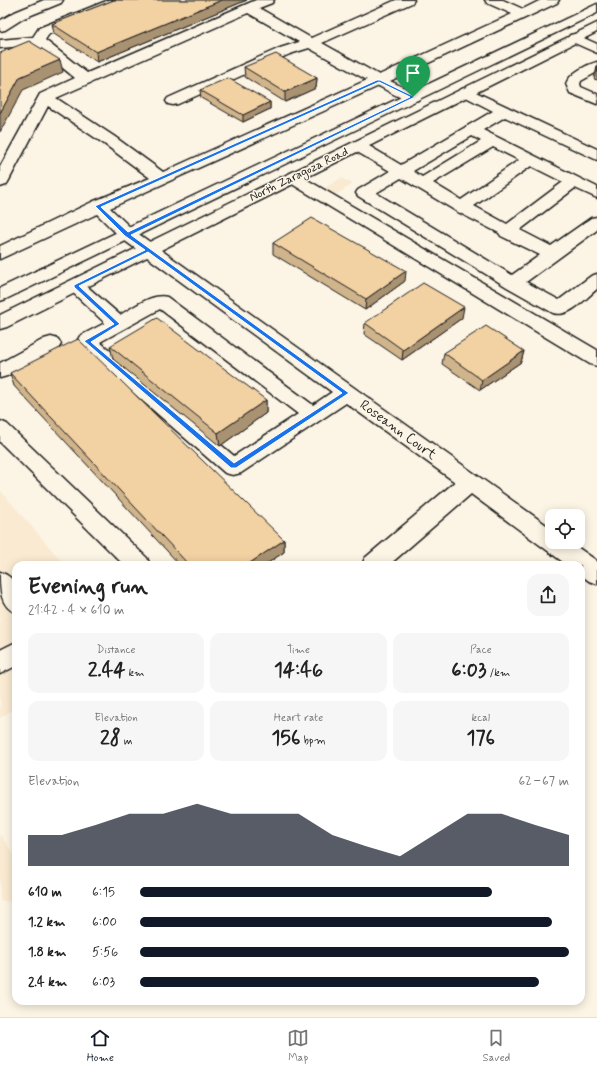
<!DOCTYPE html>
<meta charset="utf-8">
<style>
body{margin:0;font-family:Mynerve,sans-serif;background:#f6f6f6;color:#222;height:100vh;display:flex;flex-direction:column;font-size:15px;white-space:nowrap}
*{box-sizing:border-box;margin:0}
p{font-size:13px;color:#767676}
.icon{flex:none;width:22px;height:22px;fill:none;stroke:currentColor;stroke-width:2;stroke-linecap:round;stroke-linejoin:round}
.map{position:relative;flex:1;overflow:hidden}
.sheet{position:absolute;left:12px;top:561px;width:573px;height:444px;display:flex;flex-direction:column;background:#fff;border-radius:12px;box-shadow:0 2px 10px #0003}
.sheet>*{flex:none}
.buttons{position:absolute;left:545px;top:509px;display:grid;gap:8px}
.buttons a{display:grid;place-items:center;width:40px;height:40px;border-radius:8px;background:#fff;box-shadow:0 2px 10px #0003;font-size:20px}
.pin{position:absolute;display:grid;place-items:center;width:34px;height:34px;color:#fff;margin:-41px -17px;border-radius:50% 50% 50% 0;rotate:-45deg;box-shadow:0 0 4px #0007}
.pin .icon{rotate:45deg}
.round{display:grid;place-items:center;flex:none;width:42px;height:42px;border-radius:12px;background:#f6f6f6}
.head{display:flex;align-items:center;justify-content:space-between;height:68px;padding:0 16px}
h1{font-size:22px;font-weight:800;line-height:30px}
.figures{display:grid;grid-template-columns:repeat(3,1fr);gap:6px;height:68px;padding:4px 16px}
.figures div{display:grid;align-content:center;border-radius:10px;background:#f6f6f6;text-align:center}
.figures b{font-size:20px;font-weight:800}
.figures small{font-size:11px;font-weight:400}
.figures p{font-size:11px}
.chart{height:112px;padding:8px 16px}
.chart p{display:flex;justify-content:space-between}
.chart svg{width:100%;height:72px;margin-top:4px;fill:#111827;opacity:.7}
ul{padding:0 16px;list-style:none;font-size:13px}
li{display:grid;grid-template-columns:64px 48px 1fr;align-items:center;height:30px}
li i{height:10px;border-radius:5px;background:#111827}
.dock{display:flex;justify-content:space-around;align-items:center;height:56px;border-top:1px solid #e0e0e0;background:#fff;font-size:11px;color:#767676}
.dock a{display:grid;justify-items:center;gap:2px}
.dock .selected{color:#111827}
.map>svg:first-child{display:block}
</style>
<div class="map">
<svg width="597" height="1017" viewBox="0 0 597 1017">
<rect width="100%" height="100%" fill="#fcf5e5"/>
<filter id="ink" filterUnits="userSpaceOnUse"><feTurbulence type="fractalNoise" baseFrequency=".025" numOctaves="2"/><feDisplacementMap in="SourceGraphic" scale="8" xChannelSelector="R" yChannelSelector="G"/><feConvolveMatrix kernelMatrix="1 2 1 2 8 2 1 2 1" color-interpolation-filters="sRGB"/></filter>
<g filter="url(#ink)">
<g fill="#f9ead1">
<polygon points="341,178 353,184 334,196 323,189"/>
<polygon points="0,490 65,565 16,565 16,708 0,718"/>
<polygon points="0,834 16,858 16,902 0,901"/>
</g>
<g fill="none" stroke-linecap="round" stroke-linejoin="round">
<g stroke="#1c1c1c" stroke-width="3">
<g id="minor">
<polygon points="44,0 63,0 61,3 24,18 5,30 0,31 0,21 1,20 15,12"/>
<path d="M109,0h19l-2,3 -77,31 -4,6 42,33 169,-73h18l-2,3 -13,5 52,30 85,-38h18l-2,3 -90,40 57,32 133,-61 -25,-11 -2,-3h18l20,9 18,-9h18l-2,3 -167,78 28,13 2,3 -2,3c-12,3 -28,-8 -39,-14l-269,122 23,22 419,299v13h18l27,19v23l-8,-3 -8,-6v-10h-14l-96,-71 -82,71h-27l3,-7 90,-76 -109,-79 -105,70 -8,2 -8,-2 -145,-127 -3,-5 3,-5 25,-13 -35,-33 -3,-4 3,-4 6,-2 6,2 38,33c13,-7 32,-22 47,-18l146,108 19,-13 -211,-154 -24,-24 -97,45v-13l92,-44 58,-24 -47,-35 -55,-37 -40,76 -2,3 -6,2v-20l40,-73 35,-16 -40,-33 -35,3v-8l33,-3 6,-9zM248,13l51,29 -19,6 -112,50 -2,3 2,3 5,1 5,-1 112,-50 19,-6 58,32 -204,92 -48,-35 -59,-39zM160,309l138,105 -64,42 -134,-114z"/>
<polygon points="575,34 597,44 597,53 570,41 568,38 570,35"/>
<path d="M597,62v10l-16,9 -1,3 1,3 16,7v10l-27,-11 -4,-9c4,-11 20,-19 31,-22z"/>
<path d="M467,88l130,61v11l-92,-43 -22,13 114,57v11l-22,-10 -55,42 31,16 40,-28 6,-1v13l-71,52 33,18 32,-24 6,-2v15c-12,10 -28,29 -44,24l-46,-26 -149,-91 -2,-3 2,-3 32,-19 -38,-22 -2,-3 2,-3 6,-2 6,2 37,22 92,-54 -31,-16 -2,-3 2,-3zM472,136l9,5 -59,36 -9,-6zM493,147l26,13 -58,40 -28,-17zM531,166l32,16 -56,42 -33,-18zM401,178l55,33 43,22 2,3 39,19 -28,20 -136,-82z"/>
<polygon points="293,173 299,175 597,350 597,366 590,364 287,181 285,178 287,175"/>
<polygon points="51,337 58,339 61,344 58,349 7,376 0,378 0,363 44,339"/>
<polygon points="0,421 7,424 147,558 150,565 124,565 0,442"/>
<path d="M0,572c21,7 16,23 16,41 -16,-7 -16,-23 -16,-41z"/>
<polygon points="16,642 16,666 0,674 0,650"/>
</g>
</g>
<g stroke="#1c1c1c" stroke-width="3">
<g id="major">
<polygon points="597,4 597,13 6,299 0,301 0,288"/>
<polygon points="597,23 597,32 7,327 0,329 0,315"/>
</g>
</g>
<use href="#minor" fill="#fcf5e5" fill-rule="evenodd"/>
<use href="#major" fill="#fcf5e5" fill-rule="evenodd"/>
</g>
<g fill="#d0b48c" stroke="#1c1c1c">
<polygon points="114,0 247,0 97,62 54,34 52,24"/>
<polygon points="244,67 317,78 316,88 285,102 245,77"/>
<polygon points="597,67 597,80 594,79"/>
<polygon points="200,90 270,102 270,109 243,122 201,98"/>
<polygon points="273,243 405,281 365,310 273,254"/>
<polygon points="462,318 402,360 364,334 365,323"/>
<polygon points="110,346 266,400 266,413 220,446 113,359"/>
<polygon points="524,351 521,362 480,390 442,364 444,353"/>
<polygon points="10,373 284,540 284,552 265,565 180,565 14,386"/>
</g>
<g fill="#a99272" stroke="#1c1c1c">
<polygon points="222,0 247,0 97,62 96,52"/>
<polygon points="60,60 63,72 23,90 0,132 0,113 20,77"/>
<polygon points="317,78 316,88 285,102 285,92"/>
<polygon points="270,102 270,109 243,122 243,115"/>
<polygon points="406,271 405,281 365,310 366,299"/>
<polygon points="464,307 462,318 402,360 403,350"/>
<polygon points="524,351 521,362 480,390 482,380"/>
<polygon points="266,400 266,413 220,446 218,433"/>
<polygon points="284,540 284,552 265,565 247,565"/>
</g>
<g fill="#f2d1a3" stroke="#1c1c1c">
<polygon points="114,0 222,0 96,52 52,24"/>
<polygon points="29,41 60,60 20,77 0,113 0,53"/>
<polygon points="276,54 317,78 285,92 244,67"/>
<polygon points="228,78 270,102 243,115 200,90"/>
<polygon points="312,218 406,271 366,299 273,243"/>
<polygon points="423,283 464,307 403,350 365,323"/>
<polygon points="157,318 266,400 218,433 110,346"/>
<polygon points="486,326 524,351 482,380 444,353"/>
<polygon points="78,339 284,540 247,565 189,565 10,373"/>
</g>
</g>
<path fill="#1a73e8" stroke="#fff" fill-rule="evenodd" d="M377,80h3l35,17 -284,138 218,158 -113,75h-5l-147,-127 30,-17 -40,-37v-2l71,-35 -20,-14 -30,-30zM379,82l31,15 -282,135 -27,-25zM148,252l194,141 -108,70 -143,-121 29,-18 -41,-38z"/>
<g text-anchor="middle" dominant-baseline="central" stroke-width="3" stroke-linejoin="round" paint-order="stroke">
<g font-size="12" fill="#1c1c1c" stroke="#fcf5e5">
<text transform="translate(299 175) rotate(-26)">North Zaragoza Road</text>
</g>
<g font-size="14" fill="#1c1c1c" stroke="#fcf5e5">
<text transform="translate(398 430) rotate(36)">Roseann Court</text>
</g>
</g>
</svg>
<div class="buttons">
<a><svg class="icon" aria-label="locate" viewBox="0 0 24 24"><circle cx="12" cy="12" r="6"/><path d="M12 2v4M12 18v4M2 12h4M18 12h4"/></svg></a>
</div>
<div class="pin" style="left:413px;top:97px;background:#1e9e55"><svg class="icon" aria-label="arrive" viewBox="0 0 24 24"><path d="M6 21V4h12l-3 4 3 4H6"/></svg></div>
<section class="sheet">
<div class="head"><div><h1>Evening run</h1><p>21:42 · 4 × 610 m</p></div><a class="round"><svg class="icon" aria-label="share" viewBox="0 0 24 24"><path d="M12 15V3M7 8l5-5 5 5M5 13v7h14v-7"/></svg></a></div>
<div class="figures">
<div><p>Distance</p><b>2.44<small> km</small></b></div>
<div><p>Time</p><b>14:46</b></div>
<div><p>Pace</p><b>6:03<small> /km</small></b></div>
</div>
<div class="figures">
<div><p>Elevation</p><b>28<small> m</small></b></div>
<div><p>Heart rate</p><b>156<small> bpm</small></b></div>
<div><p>kcal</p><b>176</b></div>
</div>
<div class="chart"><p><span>Elevation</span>62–67 m</p>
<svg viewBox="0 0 160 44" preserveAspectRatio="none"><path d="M0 44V25L10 25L20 19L30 12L40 12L50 6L60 12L70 12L80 12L90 25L100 32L110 38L120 25L130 12L140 12L150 19L160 25V44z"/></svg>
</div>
<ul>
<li><b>610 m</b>6:15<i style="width:82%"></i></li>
<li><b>1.2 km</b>6:00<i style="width:96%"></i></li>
<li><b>1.8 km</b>5:56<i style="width:100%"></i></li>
<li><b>2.4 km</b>6:03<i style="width:93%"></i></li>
</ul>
</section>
</div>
<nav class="dock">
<a class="selected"><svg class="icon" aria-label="home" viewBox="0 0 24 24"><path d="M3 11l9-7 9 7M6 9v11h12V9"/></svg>Home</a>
<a><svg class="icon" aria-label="map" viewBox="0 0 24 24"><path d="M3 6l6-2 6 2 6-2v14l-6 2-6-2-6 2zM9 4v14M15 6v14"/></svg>Map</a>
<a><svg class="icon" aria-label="saved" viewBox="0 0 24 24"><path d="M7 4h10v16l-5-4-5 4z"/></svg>Saved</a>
</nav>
